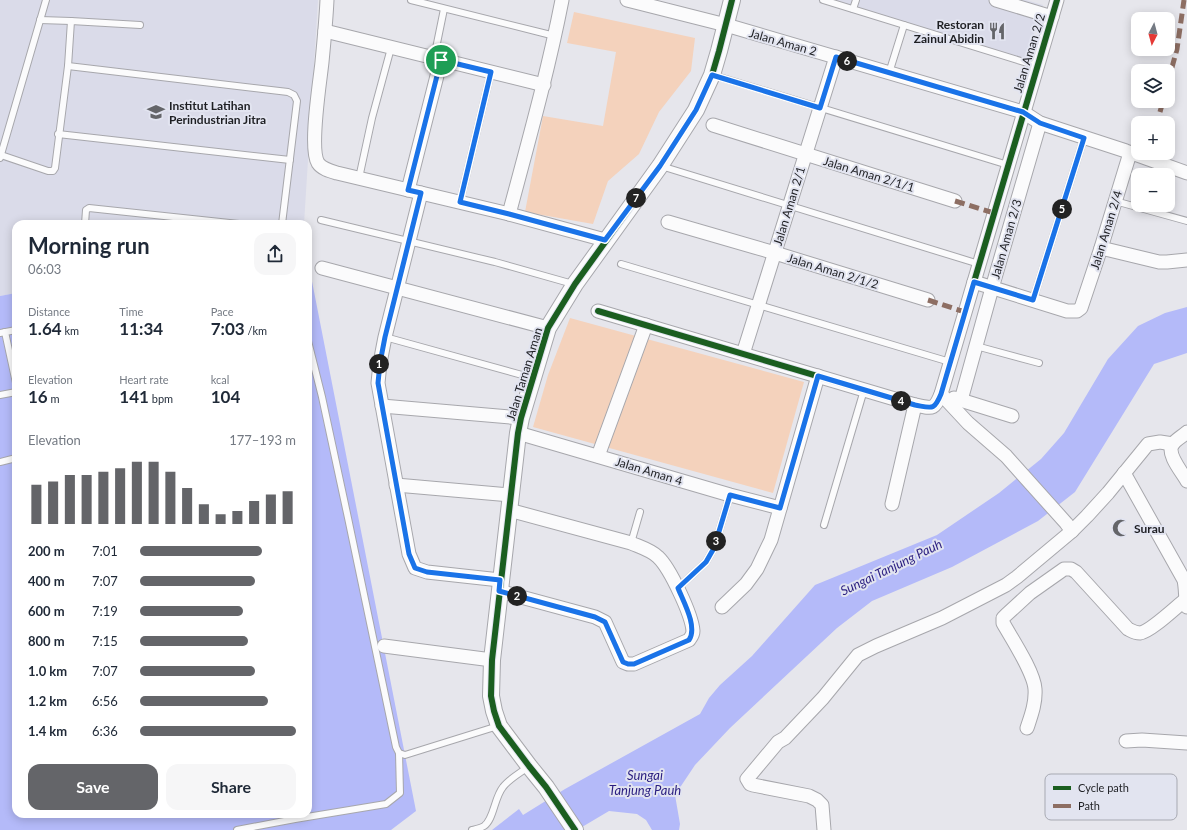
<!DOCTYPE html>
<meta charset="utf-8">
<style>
body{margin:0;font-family:Lato,sans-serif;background:#f6f6f7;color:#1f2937;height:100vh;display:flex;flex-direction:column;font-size:15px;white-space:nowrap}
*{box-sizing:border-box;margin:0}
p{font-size:13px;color:#747a83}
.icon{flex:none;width:22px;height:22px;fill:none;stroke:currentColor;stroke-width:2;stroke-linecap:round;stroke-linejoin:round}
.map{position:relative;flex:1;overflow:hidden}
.panel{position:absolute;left:12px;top:220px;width:300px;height:598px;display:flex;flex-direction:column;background:#fff;border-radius:12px;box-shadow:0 2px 10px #0003}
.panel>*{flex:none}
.needle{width:26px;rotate:186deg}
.buttons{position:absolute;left:1131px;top:12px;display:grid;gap:8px}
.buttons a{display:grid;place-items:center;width:44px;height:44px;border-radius:8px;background:#fff;box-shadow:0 2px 10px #0003;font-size:20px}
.pin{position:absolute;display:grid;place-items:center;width:34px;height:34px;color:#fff;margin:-17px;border:2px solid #fff;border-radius:50%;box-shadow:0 1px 4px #0007}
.km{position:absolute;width:20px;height:20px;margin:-10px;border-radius:50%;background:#222;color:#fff;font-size:11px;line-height:20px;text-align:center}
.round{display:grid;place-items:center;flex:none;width:42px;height:42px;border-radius:12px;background:#f6f6f7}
.headline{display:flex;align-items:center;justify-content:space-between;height:68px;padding:0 16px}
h1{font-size:22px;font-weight:700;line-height:30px}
.stats{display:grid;grid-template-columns:repeat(3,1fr);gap:6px;height:68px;padding:4px 16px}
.stats div{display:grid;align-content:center}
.stats b{font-size:17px;font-weight:700}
.stats small{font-size:11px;font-weight:400}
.stats p{font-size:11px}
.chart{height:112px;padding:8px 16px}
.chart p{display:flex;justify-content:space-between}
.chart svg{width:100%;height:72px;margin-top:4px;stroke:#646569;stroke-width:6}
.action{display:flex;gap:8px;margin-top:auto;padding:8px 16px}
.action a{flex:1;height:46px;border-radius:12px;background:#646569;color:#fff;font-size:16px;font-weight:700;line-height:46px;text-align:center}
.action a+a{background:#f6f6f7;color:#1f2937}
ul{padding:0 16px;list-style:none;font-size:13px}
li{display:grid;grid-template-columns:64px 48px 1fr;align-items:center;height:30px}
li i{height:10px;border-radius:5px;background:#646569}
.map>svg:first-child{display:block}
</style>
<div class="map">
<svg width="1187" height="830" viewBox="0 0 1187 830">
<rect width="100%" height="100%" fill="#e6e6ec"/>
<g fill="#dadbe9">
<polygon points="0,0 318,0 304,224 16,224 16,293 0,296"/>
<polygon points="827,0 1026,0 1043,5 1025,61"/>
</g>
<g fill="#f4d2bc">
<polygon points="574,12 695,38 691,71 659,112 639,154 608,181 593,224 525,212 543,116 603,126 616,52 567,43"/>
<polygon points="570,318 804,382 773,493 533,427 548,375"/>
</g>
<g fill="#b4baf9">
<polygon points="308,261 416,811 391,830 0,830 0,296 16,293 16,814 308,814"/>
<polygon points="1187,307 1187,353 1154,364 1075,492 1038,521 952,567 872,601 837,628 730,728 695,765 675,795 680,824 679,830 652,830 646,820 637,814 609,811 577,830 492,830 519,809 523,815 565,789 700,714 709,698 720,685 752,656 815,585 937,535 999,493 1041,459 1064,433 1108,359 1138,326 1165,313"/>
</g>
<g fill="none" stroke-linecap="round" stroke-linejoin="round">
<g stroke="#a7a7ac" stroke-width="8">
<g id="service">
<polyline points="411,0 555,36"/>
<polyline points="823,0 1037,66"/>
<polyline points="853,9 856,0"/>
<polyline points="40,20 71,21"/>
<polyline points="434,58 444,9"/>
<polyline points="68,66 288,92 294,95 297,101 282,224"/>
<polyline points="889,73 904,25"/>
<polyline points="713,75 1008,165"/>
<polyline points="58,134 290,160"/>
<polyline points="1,155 48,171 53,171 55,168 68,66 71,21 140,25"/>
<polyline points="0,158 46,0"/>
<polyline points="661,166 979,264"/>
<polyline points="359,178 372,118 391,48"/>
<polyline points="1115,201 1187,221"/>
<polyline points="460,202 491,72"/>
<polyline points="321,220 495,262 573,284"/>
<polyline points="85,224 86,210 89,208 239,224"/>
<polyline points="621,264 950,362"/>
<polyline points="1033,300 1084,138"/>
<polyline points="5,332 16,383"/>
<polyline points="0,333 16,330"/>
<polyline points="385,337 533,378"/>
<polyline points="976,346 1039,363"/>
<polyline points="0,395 16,392"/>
<polyline points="0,462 16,458"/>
<polyline points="824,525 864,390"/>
<polyline points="631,543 640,512"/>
<polyline points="678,588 706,562 714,548 730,495"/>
<polyline points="399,753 405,755 498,726"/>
<polyline points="237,830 295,819 386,804 400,793 399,753 396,747 348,518 322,397 308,341"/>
<path d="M472,830c4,-1 9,-2 12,-4 10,-7 10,-28 19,-39 6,-8 17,-14 25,-20"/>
</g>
</g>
<g stroke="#a7a7ac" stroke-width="15">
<g id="minor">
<path d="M327,0c-1,21 -3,41 -5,62 -2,20 -13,86 -4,101 4,6 12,8 19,10l172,41 96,26"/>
<polyline points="627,0 726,25 1023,112 1040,123 1126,151 1187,173"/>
<polyline points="996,0 1052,17"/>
<polyline points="325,31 544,85"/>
<polyline points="713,125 955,201"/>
<polyline points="408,190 441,60"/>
<polyline points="421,193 385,337 380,363 378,383 409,554 415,568 427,572 500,580"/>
<path d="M509,214c19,-71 39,-142 53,-214"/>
<polyline points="668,222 775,253 928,300"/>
<polyline points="1101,248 1159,262 1167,262 1187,260"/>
<polyline points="322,268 548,328"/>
<polyline points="974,282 1067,311 1077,311 1081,308 1101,248 1130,153"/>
<path d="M598,311l317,94c17,3 19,6 26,-11l116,-394"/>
<polyline points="743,354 836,57"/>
<polyline points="941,394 968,423 1006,456 1066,523 1072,531 1087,516 1108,493 1148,444 1160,442 1173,444"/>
<polyline points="954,398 1012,416"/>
<polyline points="961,400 992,288 1040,123"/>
<polyline points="382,406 521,418"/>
<path d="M1187,432c-4,4 -12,8 -15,13 -5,10 10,27 15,36"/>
<polyline points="518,433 730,495 780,508"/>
<polyline points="598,456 646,325"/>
<path d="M1124,473l60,107c2,9 1,18 3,27"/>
<polyline points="396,485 511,495"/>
<polyline points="892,504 915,405"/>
<path d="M499,591l96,26 10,5 18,40 5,2h6l55,-24c2,-3 4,-5 4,-9 -1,-16 -23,-63 -35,-74 -7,-7 -18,-10 -27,-14l-122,-33"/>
<polyline points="722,607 746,584 757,569 771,540 818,376"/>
<polyline points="384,646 492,660"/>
<path d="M1027,728c4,-12 9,-25 8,-39 -1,-17 -23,-50 -32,-66v-5l3,-3 24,-22 34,-24h7l5,3 52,57c4,2 7,4 12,4 10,-1 36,-26 45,-33"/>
<polyline points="1126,741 1142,740 1187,743"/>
<polyline points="824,830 822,805 817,800 809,796 753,785 750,784 747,779 778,742 785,738 823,698 858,655 876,646 942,618 1006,585 1017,577 1072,531"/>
</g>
</g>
<g stroke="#a7a7ac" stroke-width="18">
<polyline id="tertiary" points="575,830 546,787 529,766 499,726 494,711 491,696 492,660 518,433 521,418 548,328 575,284 660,166 696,110 712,75 719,51 732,0"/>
</g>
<use href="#service" stroke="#fbfbfc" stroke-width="6"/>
<use href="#minor" stroke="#fbfbfc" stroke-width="13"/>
<use href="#tertiary" stroke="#fbfbfc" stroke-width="16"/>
<g stroke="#8d6e63" stroke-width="5" stroke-dasharray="10 5" stroke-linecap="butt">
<polyline points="1168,82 1177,49 1184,0"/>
<polyline points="1160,112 1163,101"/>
<polyline points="955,201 994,213"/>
<polyline points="928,300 965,312"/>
</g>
<g stroke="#e2e4f0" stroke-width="8">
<g id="cycleway">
<path d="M598,311l317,94c17,3 19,6 26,-11l116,-394"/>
<polyline points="575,830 546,787 529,766 499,726 494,711 491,696 492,660 518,433 521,418 548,328 575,284 660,166 696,110 712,75 719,51 732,0"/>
</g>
</g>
<use href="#cycleway" stroke="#1b5e20" stroke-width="6"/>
</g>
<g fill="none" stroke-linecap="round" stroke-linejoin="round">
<g stroke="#fff" stroke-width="8">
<path id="route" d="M836,57l187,55 17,11 44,15 -51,162 -59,-18 -33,112c-7,17 -9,14 -26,11l-97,-29 -38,132 -50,-13 -16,53 -8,14 -28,26c5,13 20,39 11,52l-55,24h-6l-5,-2 -18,-40 -10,-5 -96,-26 1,-11 -73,-8 -12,-4 -6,-14 -31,-171 2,-20 5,-26 36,-144 -13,-3 33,-130 50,12 -31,130 49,12 96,26 55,-74 36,-56 16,-35 108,33z"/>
</g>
<use href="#route" stroke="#1a73e8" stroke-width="5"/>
</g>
<defs>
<g id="restaurant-bare" transform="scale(1.38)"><path d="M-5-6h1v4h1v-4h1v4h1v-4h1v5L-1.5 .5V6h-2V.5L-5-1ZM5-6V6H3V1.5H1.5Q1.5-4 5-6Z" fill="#646569" stroke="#e2e4f0" stroke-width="2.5" paint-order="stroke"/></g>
<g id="university-bare" transform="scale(1.38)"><path d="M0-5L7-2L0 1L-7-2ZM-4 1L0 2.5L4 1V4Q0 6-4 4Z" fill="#646569" stroke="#e2e4f0" stroke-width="2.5" paint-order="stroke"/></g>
<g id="mosque-bare" transform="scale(1.38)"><path d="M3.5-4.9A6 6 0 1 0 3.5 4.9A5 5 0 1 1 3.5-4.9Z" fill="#646569" stroke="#e2e4f0" stroke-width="2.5" paint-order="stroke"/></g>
</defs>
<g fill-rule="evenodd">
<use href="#restaurant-bare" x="997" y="31"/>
<use href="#university-bare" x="156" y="112"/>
<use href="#mosque-bare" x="1121" y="528"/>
</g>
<g text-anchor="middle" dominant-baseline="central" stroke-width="4" stroke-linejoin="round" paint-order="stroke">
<g font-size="12" font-weight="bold" fill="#1e1f23" stroke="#e2e4f0" text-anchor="start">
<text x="984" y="24" text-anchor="end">Restoran<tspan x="984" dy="14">Zainul Abidin</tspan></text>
<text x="169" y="105">Institut Latihan<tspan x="169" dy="14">Perindustrian Jitra</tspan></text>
<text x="1134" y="528">Surau</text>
</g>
<g font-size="12" fill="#1e1f23" stroke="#e2e4f0">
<text transform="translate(783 42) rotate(16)">Jalan Aman 2</text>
<text transform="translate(1029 53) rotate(-73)">Jalan Aman 2/2</text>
<text transform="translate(869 174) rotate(17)">Jalan Aman 2/1/1</text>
<text transform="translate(789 206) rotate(-73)">Jalan Aman 2/1</text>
<text transform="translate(1106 230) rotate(-73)">Jalan Aman 2/4</text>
<text transform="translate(1006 239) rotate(-74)">Jalan Aman 2/3</text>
<text transform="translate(833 271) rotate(17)">Jalan Aman 2/1/2</text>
<text transform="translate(524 374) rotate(-73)">Jalan Taman Aman</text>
<text transform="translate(649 471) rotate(17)">Jalan Aman 4</text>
</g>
<g font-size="13" font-style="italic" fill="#2a1e80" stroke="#e2e4f0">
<text transform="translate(891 567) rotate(-26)">Sungai Tanjung Pauh</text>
<text x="645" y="775">Sungai<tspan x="645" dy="15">Tanjung Pauh</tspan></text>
</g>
</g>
<rect x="1045" y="774" width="132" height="46" rx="6" fill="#e2e4f0" stroke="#a7a9b2" stroke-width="1"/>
<rect x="1053" y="786" width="18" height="4" fill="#1b5e20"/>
<rect x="1053" y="804" width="18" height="4" fill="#8d6e63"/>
<g font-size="11" fill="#1e1f23">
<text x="1078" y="792">Cycle path</text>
<text x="1078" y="810">Path</text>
</g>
</svg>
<div class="buttons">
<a><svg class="needle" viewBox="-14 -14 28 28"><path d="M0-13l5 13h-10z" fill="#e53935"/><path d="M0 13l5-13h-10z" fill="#747a83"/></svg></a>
<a><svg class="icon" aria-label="layers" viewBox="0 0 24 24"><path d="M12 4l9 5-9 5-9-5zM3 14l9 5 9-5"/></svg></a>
<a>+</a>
<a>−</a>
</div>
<div class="pin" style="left:441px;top:60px;background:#1e9e55"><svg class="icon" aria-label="arrive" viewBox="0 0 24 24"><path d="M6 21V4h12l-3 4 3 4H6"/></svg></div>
<b class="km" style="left:379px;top:364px">1</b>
<b class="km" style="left:517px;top:596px">2</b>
<b class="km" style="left:716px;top:541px">3</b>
<b class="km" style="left:901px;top:401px">4</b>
<b class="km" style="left:1062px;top:209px">5</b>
<b class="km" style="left:847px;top:61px">6</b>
<b class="km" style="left:636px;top:198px">7</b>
<section class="panel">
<div class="headline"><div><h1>Morning run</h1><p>06:03</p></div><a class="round"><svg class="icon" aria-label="share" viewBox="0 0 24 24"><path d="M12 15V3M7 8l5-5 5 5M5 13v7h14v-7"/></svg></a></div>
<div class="stats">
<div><p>Distance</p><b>1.64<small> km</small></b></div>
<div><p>Time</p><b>11:34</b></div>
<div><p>Pace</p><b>7:03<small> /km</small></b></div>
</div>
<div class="stats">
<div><p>Elevation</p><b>16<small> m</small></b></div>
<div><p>Heart rate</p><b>141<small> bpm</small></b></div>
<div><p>kcal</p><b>104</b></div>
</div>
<div class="chart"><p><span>Elevation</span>177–193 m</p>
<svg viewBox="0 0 160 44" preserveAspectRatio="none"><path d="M5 44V20M15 44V18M25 44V14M35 44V14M45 44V12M55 44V10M65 44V6M75 44V6M85 44V12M95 44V22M105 44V32M115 44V38M125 44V36M135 44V30M145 44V26M155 44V24"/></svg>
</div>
<ul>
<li><b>200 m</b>7:01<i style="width:78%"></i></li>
<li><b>400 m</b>7:07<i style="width:74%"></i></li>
<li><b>600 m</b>7:19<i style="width:66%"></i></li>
<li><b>800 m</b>7:15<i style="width:69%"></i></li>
<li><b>1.0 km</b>7:07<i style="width:74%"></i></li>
<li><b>1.2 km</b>6:56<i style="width:82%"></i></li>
<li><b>1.4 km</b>6:36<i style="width:100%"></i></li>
</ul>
<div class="action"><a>Save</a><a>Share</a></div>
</section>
</div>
